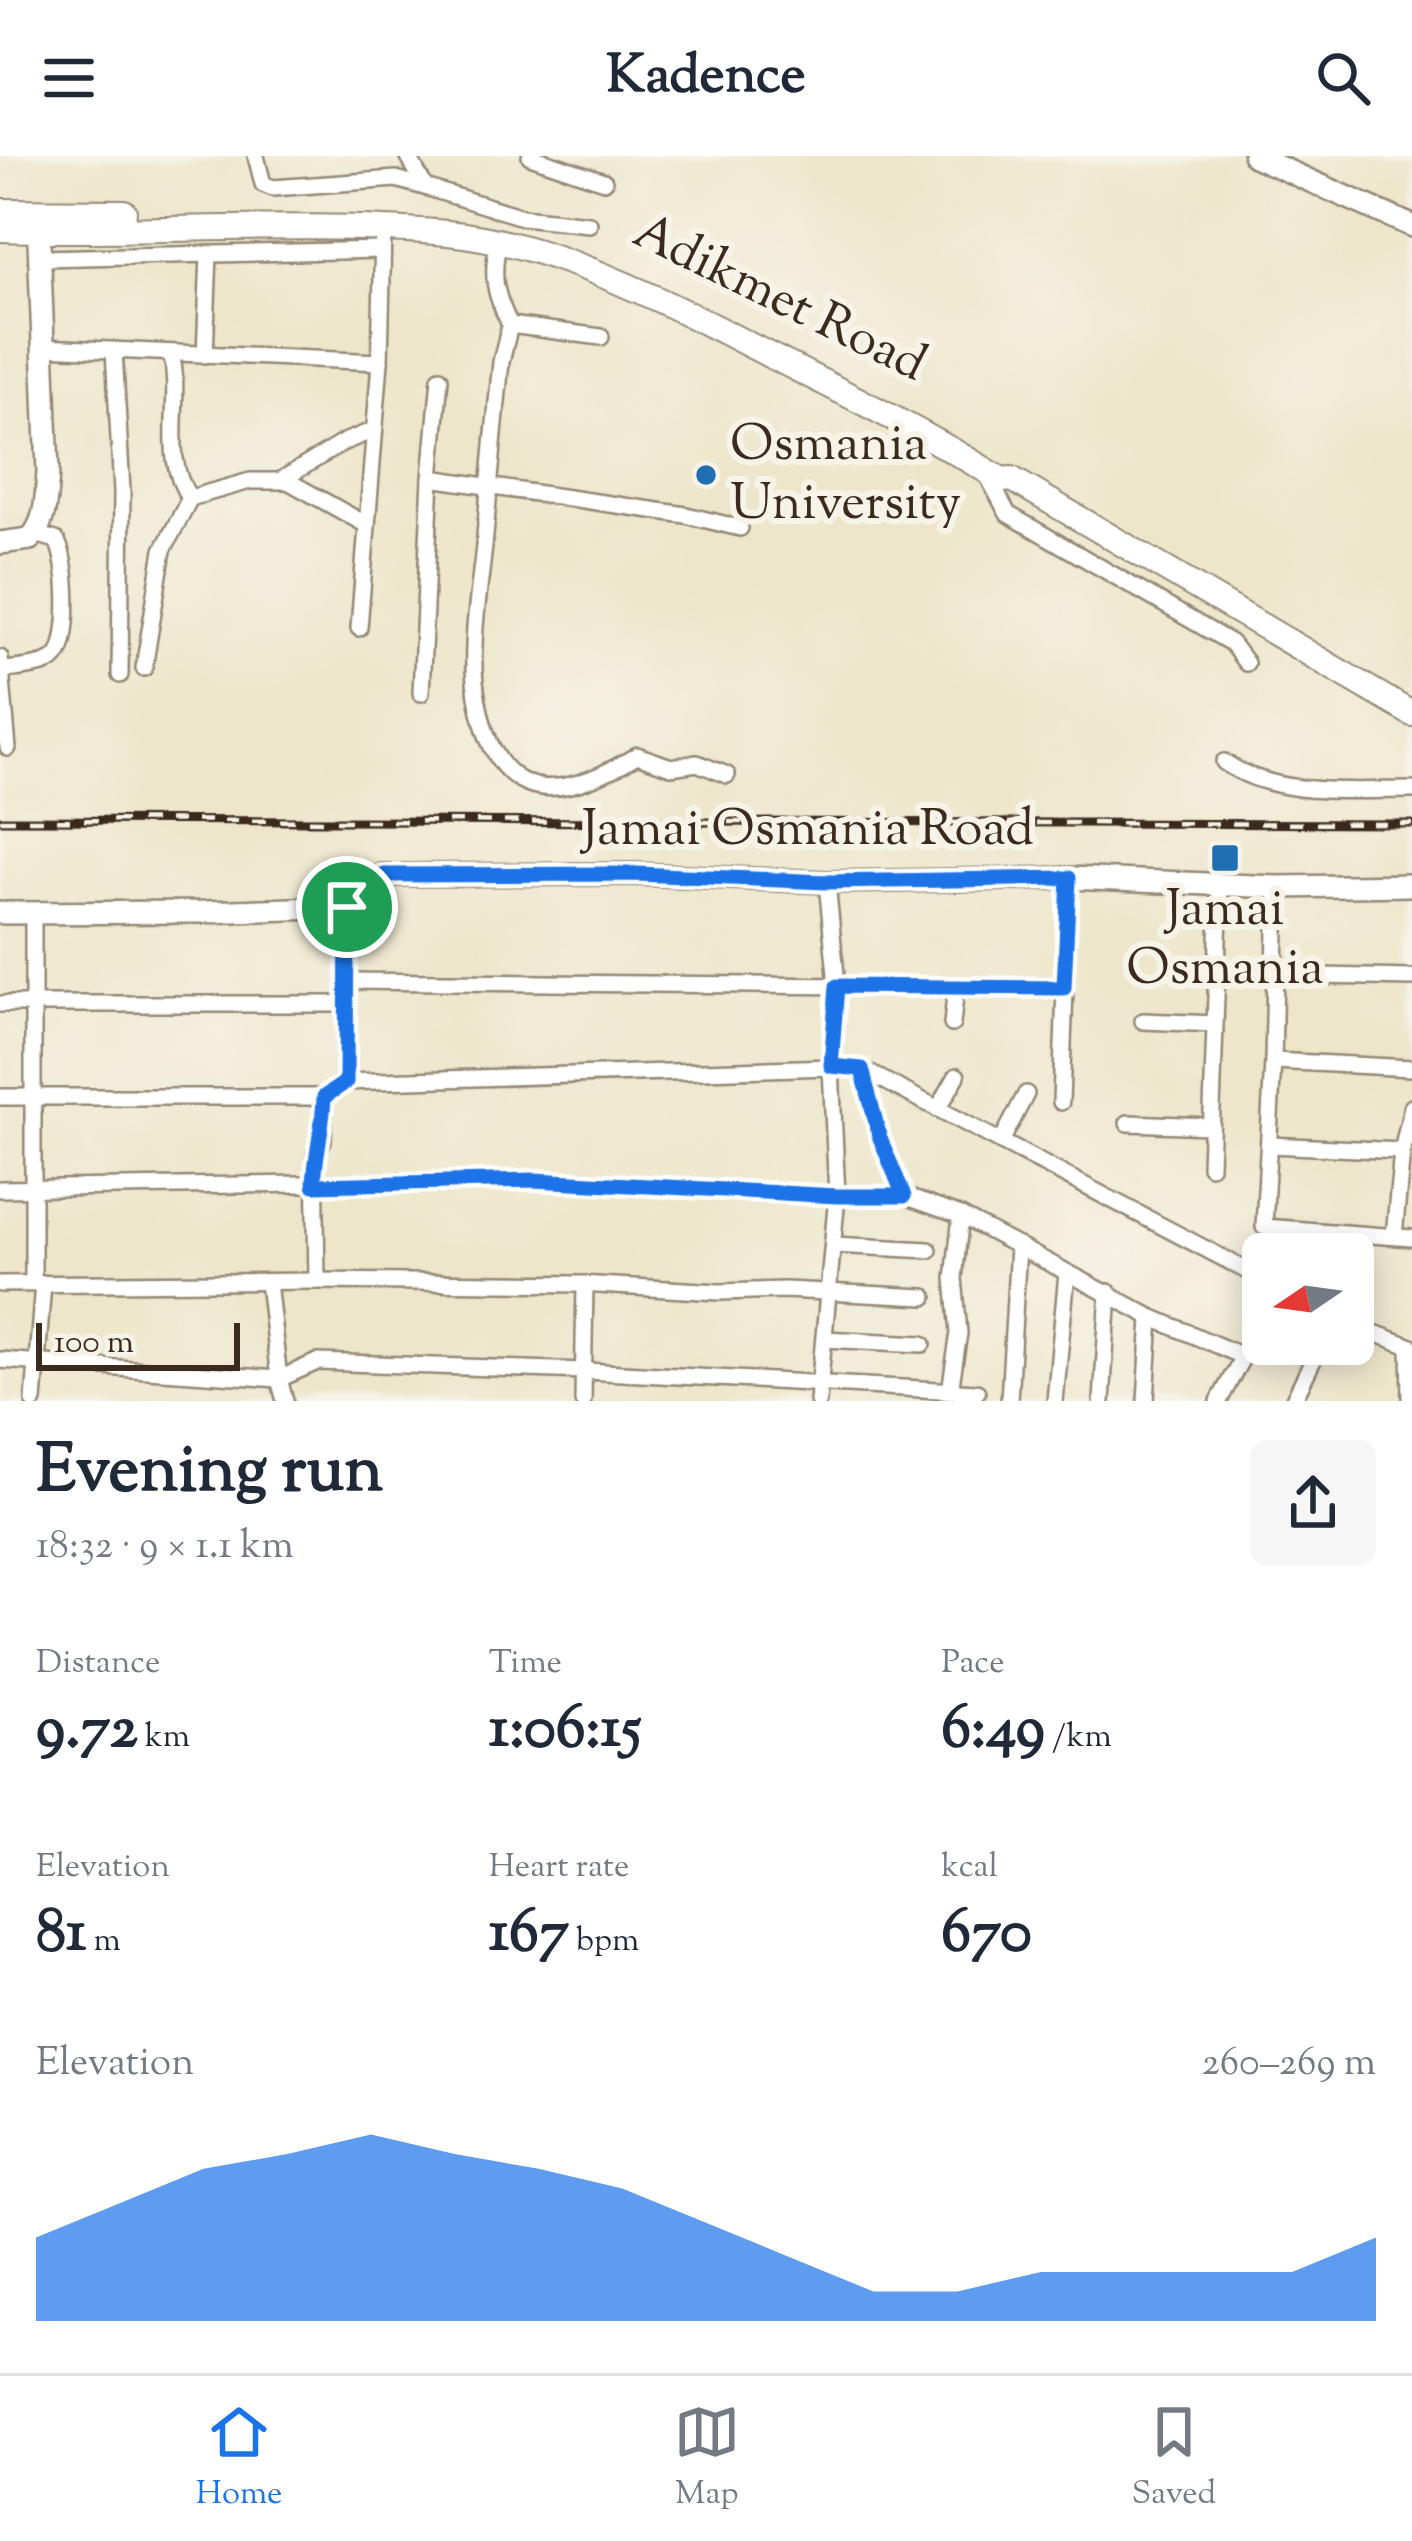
<!DOCTYPE html>
<meta charset="utf-8">
<style>
body{margin:0;font-family:"Sorts Mill Goudy",serif;background:#f6f6f7;color:#1f2937;height:100vh;display:flex;flex-direction:column;font-size:45px;white-space:nowrap}
*{box-sizing:border-box;margin:0}
p{font-size:39px;color:#747a83}
.icon{flex:none;width:66px;height:66px;fill:none;stroke:currentColor;stroke-width:2;stroke-linecap:round;stroke-linejoin:round}
.map{position:relative;height:1245px;overflow:hidden}
.sheet{display:flex;flex-direction:column;background:#fff;flex:1}
.sheet>*{flex:none}
.needle{width:78px;rotate:257deg}
.fabs{position:absolute;left:1242px;top:1077px;display:grid;gap:24px}
.fabs a{display:grid;place-items:center;width:132px;height:132px;border-radius:18px;background:#fff;box-shadow:0 6px 30px #0003;font-size:60px}
.scale{position:absolute;left:36px;bottom:30px;width:204px;box-sizing:border-box;padding-left:12px;border:6px solid #3b2a1e;border-top:0;font-size:33px;line-height:42px;white-space:nowrap;color:#3b2a1e;-webkit-text-stroke:9px #f7f3e8;paint-order:stroke}
.pin{position:absolute;display:grid;place-items:center;width:102px;height:102px;color:#fff;margin:-51px;border:6px solid #fff;border-radius:50%;box-shadow:0 3px 12px #0007}
.round{display:grid;place-items:center;flex:none;width:126px;height:126px;border-radius:18px;background:#f6f6f7}
.overview{display:flex;align-items:center;justify-content:space-between;height:204px;padding:0 36px}
h1{font-size:66px;font-weight:700;line-height:90px}
.figures{display:grid;grid-template-columns:repeat(3,1fr);gap:18px;height:204px;padding:12px 36px}
.figures div{display:grid;align-content:center}
.figures b{font-size:60px;font-weight:700}
.figures small{font-size:33px;font-weight:400}
.figures p{font-size:33px}
.chart{height:336px;padding:24px 36px}
.chart p{display:flex;justify-content:space-between}
.chart svg{width:100%;height:216px;margin-top:12px;fill:#1a73e8;opacity:.7}
header{display:flex;justify-content:space-between;align-items:center;height:156px;padding:0 36px;background:#fff;font-size:54px;font-weight:700}
.menu{display:flex;justify-content:space-around;align-items:center;height:168px;border-top:3px solid #e0e1e3;background:#fff;font-size:33px;color:#747a83}
.menu a{display:grid;justify-items:center;gap:6px}
.menu .current{color:#1a73e8}
.map>svg:first-child{display:block}
</style>
<header><svg class="icon" aria-label="menu" viewBox="0 0 24 24"><path d="M4 6h16M4 12h16M4 18h16"/></svg>Kadence<svg class="icon" aria-label="search" viewBox="0 0 24 24"><circle cx="10" cy="10" r="6"/><path d="M15 15l6 6"/></svg></header>
<div class="map">
<svg width="1412" height="1245" viewBox="0 0 1412 1245">
<rect width="100%" height="100%" fill="#f7f3e8"/>
<filter id="ink" filterUnits="userSpaceOnUse"><feTurbulence type="fractalNoise" baseFrequency=".00833" numOctaves="2"/><feDisplacementMap in="SourceGraphic" scale="24" xChannelSelector="R" yChannelSelector="G"/><feConvolveMatrix kernelMatrix="1 2 1 2 8 2 1 2 1" color-interpolation-filters="sRGB"/></filter>
<filter id="wash" filterUnits="userSpaceOnUse"><feTurbulence type="fractalNoise" baseFrequency=".004" numOctaves="4" result="noise"/><feDisplacementMap in="SourceGraphic" scale="48" xChannelSelector="R" yChannelSelector="G"/><feGaussianBlur stdDeviation="2.7" result="paint"/><feColorMatrix in="noise" values="0 0 0 0 0 0 0 0 0 0 0 0 0 0 0 0 0 1.4 0 .05"/><feComposite in="paint" operator="in"/></filter>
<g filter="url(#wash)">
<rect width="100%" height="100%" fill="#ede6ca"/>
</g>
<g filter="url(#ink)">
<g fill="none" stroke-linecap="round" stroke-linejoin="round">
<g stroke="#948874" stroke-width="20">
<g id="street">
<polyline points="256,0 263,28 273,32 396,23 425,31"/>
<polyline points="408,0 425,31 522,61 589,68"/>
<polyline points="530,0 604,25"/>
<path d="M498,88c-7,33 -3,51 12,81l-9,37c-6,58 -11,116 -16,174 -4,45 -15,103 -10,146 14,116 71,130 162,73l34,12 26,-4 30,12"/>
<polyline points="40,102 382,94"/>
<polyline points="510,169 601,181"/>
<polyline points="42,191 380,206"/>
<polyline points="114,195 122,335 120,519"/>
<path d="M171,197c12,48 -11,105 19,145l60,-17h38l77,43"/>
<polyline points="205,199 209,98"/>
<polyline points="987,319 1008,358 1231,487 1246,507"/>
<polyline points="431,322 686,359 740,372"/>
<polyline points="281,324 344,286 374,274"/>
<polyline points="359,472 380,206 383,75"/>
<polyline points="0,502 8,592"/>
<polyline points="144,512 163,394 190,342"/>
<path d="M0,515c15,-3 43,-3 55,-13 17,-15 14,-100 1,-118l-21,-6"/>
<polyline points="421,537 431,322 440,222"/>
<path d="M1224,606c52,36 127,28 188,28"/>
<polyline points="1277,731 1273,905 1264,1071 1412,1082"/>
<polyline points="33,757 33,1127"/>
<polyline points="1276,819 1412,822"/>
<polyline points="345,825 1065,832"/>
<polyline points="0,848 345,848"/>
<polyline points="1143,865 1215,868"/>
<polyline points="952,868 956,831"/>
<polyline points="1273,905 1412,912"/>
<polyline points="862,913 880,983 904,1040"/>
<polyline points="345,926 831,911 862,913 1263,1123"/>
<polyline points="0,941 324,941"/>
<polyline points="1061,946 1069,722"/>
<polyline points="938,953 957,920"/>
<polyline points="1128,967 1211,970"/>
<polyline points="1001,986 1026,938"/>
<polyline points="1269,989 1402,995"/>
<polyline points="1210,1010 1220,729"/>
<polyline points="0,1033 534,1024 837,1040 904,1040 961,1060 1151,1161 1242,1200"/>
<polyline points="1394,1080 1402,995 1412,951"/>
<polyline points="833,1089 929,1094"/>
<polyline points="317,1125 315,997 323,985 324,941 345,926 347,751"/>
<polyline points="268,1126 279,1223 285,1245"/>
<polyline points="0,1128 317,1125 580,1128 720,1136 785,1134 925,1141"/>
<polyline points="1353,1169 1412,1191"/>
<polyline points="824,1183 923,1188"/>
<polyline points="1410,1192 1411,1245"/>
<polyline points="0,1204 279,1223 317,1206 585,1215 977,1236"/>
<polyline points="950,1235 959,1177 954,1122 961,1060"/>
<polyline points="34,1245 43,1127"/>
<polyline points="583,1245 585,1128"/>
<polyline points="818,1245 837,1040 831,911 837,829 827,726"/>
<polyline points="1009,1245 1018,1090"/>
<polyline points="1055,1245 1067,1117"/>
<polyline points="1102,1245 1109,1136"/>
<polyline points="1146,1245 1151,1161"/>
<polyline points="1219,1245 1263,1163"/>
<polyline points="1293,1245 1321,1188"/>
</g>
</g>
<g stroke="#948874" stroke-width="26">
<g id="secondary">
<polyline points="1254,0 1412,70"/>
<path d="M0,387l30,-4c17,-18 16,-43 18,-67l-10,-257"/>
<polyline points="0,757 205,756 347,751 381,719 637,718 827,726 1069,722 1277,731 1412,729"/>
</g>
</g>
<g stroke="#948874" stroke-width="28">
<g id="primary">
<polyline points="0,55 124,56"/>
<path d="M0,73c149,5 298,-9 447,4 111,10 232,76 330,126 76,38 152,76 225,121l10,-1 400,235"/>
</g>
</g>
<use href="#street" stroke="#fff" stroke-width="15"/>
<use href="#secondary" stroke="#fff" stroke-width="21"/>
<use href="#primary" stroke="#fff" stroke-width="24"/>
<g stroke="#3b2a1e" stroke-width="9">
<polyline id="rail" points="0,664 1412,668"/>
</g>
<use href="#rail" stroke="#f7f3e8" stroke-width="4.5" stroke-dasharray="14" stroke-linecap="butt"/>
</g>
</g>
<g fill="none" stroke-linecap="round" stroke-linejoin="round" filter="url(#ink)">
<g stroke="#fff" stroke-width="24">
<path id="route" d="M637,718l189,8 243,-4 -5,110 -227,-2 -6,80 31,3 18,69 24,58h-67l-303,-16 -220,5c1,-31 9,-56 10,-88l22,-15 1,-175 34,-32z"/>
</g>
<use href="#route" stroke="#1a73e8" stroke-width="15"/>
</g>
<g fill="#1f6fb2" stroke="#f7f3e8" stroke-width="4.5">
<circle cx="706" cy="319" r="12"/>
<rect x="1210" y="687" width="30" height="30" rx="6"/>
</g>
<g text-anchor="middle" dominant-baseline="central" stroke-width="12" stroke-linejoin="round" paint-order="stroke">
<g font-size="51" fill="#3b2a1e" stroke="#f7f3e8">
<text transform="translate(779 144) rotate(26)">Adikmet Road</text>
<text x="808" y="675">Jamai Osmania Road</text>
</g>
<g font-size="51" fill="#3b2a1e" stroke="#f7f3e8" text-anchor="start">
<text x="730" y="290">Osmania<tspan x="730" dy="59">University</tspan></text>
<text x="1225" y="755" text-anchor="middle">Jamai<tspan x="1225" dy="59">Osmania</tspan></text>
</g>
</g>
</svg>
<div class="fabs">
<a><svg class="needle" viewBox="-14 -14 28 28"><path d="M0-13l5 13h-10z" fill="#e53935"/><path d="M0 13l5-13h-10z" fill="#747a83"/></svg></a>
</div>
<div class="scale">100 m</div>
<div class="pin" style="left:347px;top:751px;background:#1e9e55"><svg class="icon" aria-label="arrive" viewBox="0 0 24 24"><path d="M6 21V4h12l-3 4 3 4H6"/></svg></div>
</div>
<section class="sheet">
<div class="overview"><div><h1>Evening run</h1><p>18:32 · 9 × 1.1 km</p></div><a class="round"><svg class="icon" aria-label="share" viewBox="0 0 24 24"><path d="M12 15V3M7 8l5-5 5 5M5 13v7h14v-7"/></svg></a></div>
<div class="figures">
<div><p>Distance</p><b>9.72<small> km</small></b></div>
<div><p>Time</p><b>1:06:15</b></div>
<div><p>Pace</p><b>6:49<small> /km</small></b></div>
</div>
<div class="figures">
<div><p>Elevation</p><b>81<small> m</small></b></div>
<div><p>Heart rate</p><b>167<small> bpm</small></b></div>
<div><p>kcal</p><b>670</b></div>
</div>
<div class="chart"><p><span>Elevation</span>260–269 m</p>
<svg viewBox="0 0 160 44" preserveAspectRatio="none"><path d="M0 44V27L10 20L20 13L30 10L40 6L50 10L60 13L70 17L80 24L90 31L100 38L110 38L120 34L130 34L140 34L150 34L160 27V44z"/></svg>
</div>
</section>
<nav class="menu">
<a class="current"><svg class="icon" aria-label="home" viewBox="0 0 24 24"><path d="M3 11l9-7 9 7M6 9v11h12V9"/></svg>Home</a>
<a><svg class="icon" aria-label="map" viewBox="0 0 24 24"><path d="M3 6l6-2 6 2 6-2v14l-6 2-6-2-6 2zM9 4v14M15 6v14"/></svg>Map</a>
<a><svg class="icon" aria-label="saved" viewBox="0 0 24 24"><path d="M7 4h10v16l-5-4-5 4z"/></svg>Saved</a>
</nav>
